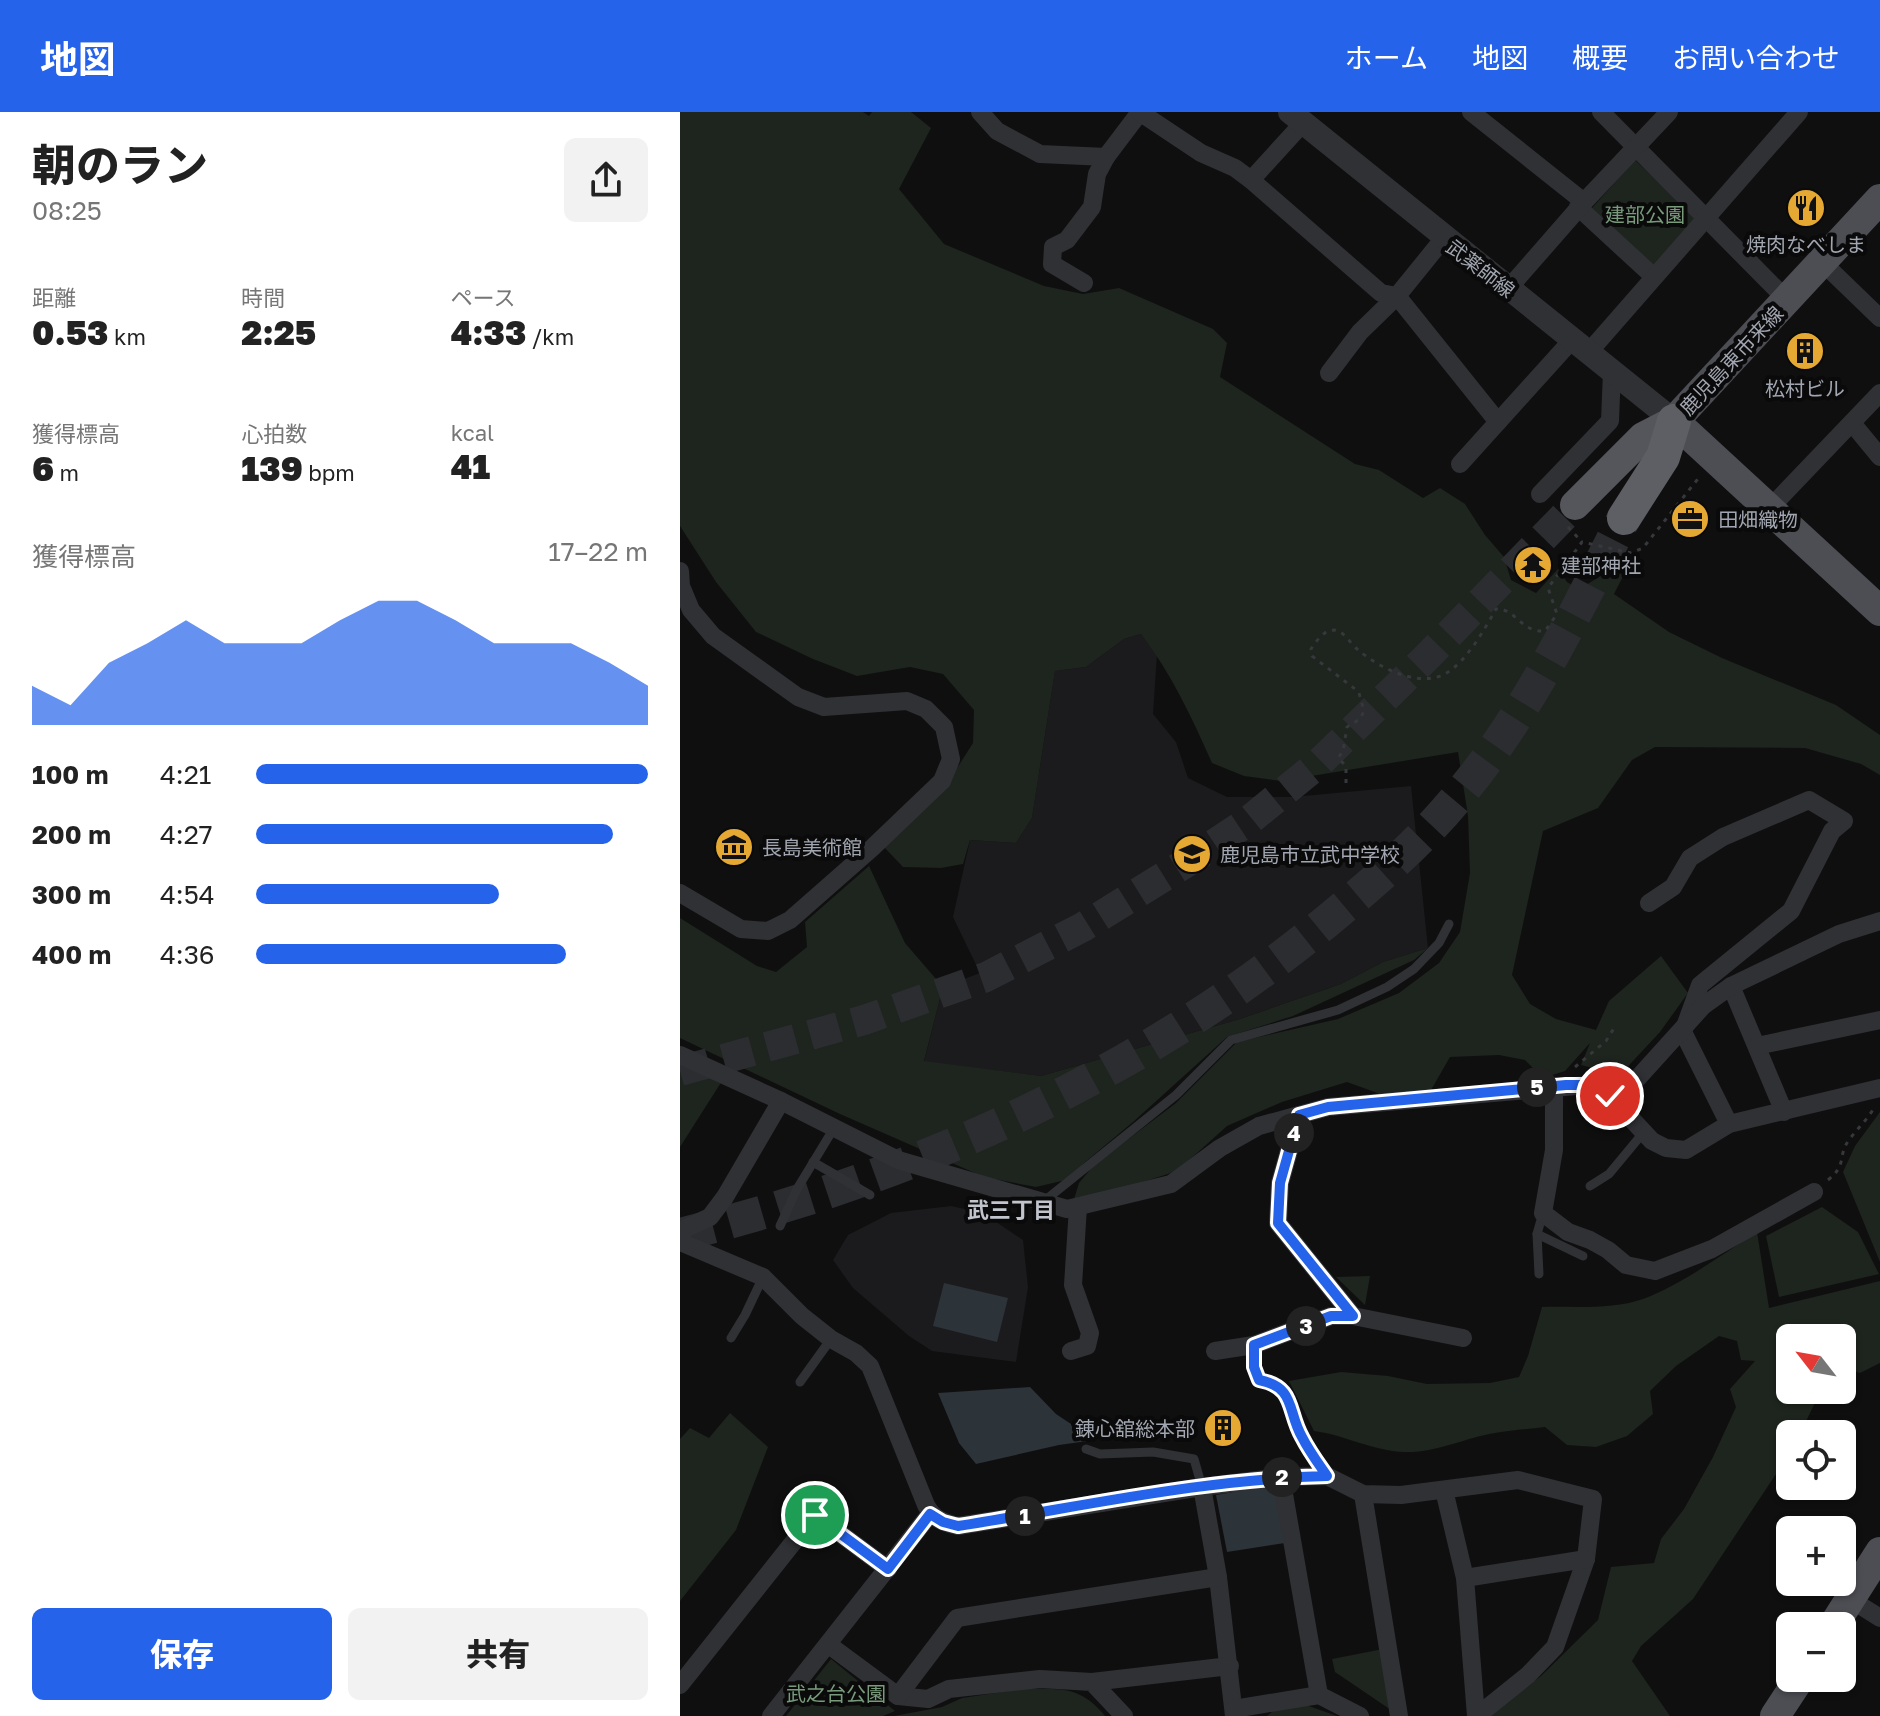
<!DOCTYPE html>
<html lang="ja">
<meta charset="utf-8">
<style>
body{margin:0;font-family:"Golos Text","Noto Sans JP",sans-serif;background:#f2f2f2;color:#222;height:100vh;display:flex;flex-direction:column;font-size:30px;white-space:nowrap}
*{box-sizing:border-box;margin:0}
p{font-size:26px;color:#767676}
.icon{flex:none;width:44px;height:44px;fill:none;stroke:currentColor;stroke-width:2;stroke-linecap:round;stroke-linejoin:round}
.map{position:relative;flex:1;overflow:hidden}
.panel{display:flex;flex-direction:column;background:#fff;width:680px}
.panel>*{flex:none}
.needle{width:52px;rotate:301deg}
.controls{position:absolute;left:1096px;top:1212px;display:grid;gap:16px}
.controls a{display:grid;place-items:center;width:80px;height:80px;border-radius:12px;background:#fff;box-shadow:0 2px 6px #0004;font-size:40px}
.pin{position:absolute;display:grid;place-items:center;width:68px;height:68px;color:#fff;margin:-34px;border:4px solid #fff;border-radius:50%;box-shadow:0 2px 8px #0007}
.km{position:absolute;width:40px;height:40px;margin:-20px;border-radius:50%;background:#222;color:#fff;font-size:22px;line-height:40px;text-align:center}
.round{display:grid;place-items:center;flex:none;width:84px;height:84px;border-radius:12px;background:#f2f2f2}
.headline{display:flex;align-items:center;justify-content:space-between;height:136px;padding:0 32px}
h1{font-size:44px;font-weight:800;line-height:60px}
.figures{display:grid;grid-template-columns:repeat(3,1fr);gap:12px;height:136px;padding:8px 32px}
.figures div{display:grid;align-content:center}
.figures b{font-size:34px;font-weight:800}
.figures small{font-size:22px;font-weight:400}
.figures p{font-size:22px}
.chart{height:224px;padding:16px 32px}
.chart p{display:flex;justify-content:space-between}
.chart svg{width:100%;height:144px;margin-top:8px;fill:#2563eb;opacity:.7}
.button{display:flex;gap:16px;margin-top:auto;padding:16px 32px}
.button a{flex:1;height:92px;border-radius:12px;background:#2563eb;color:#fff;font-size:32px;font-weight:800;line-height:92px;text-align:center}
.button a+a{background:#f2f2f2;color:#222}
ul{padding:0 32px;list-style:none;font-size:26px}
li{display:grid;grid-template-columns:128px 96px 1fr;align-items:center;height:60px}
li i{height:20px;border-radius:10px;background:#2563eb}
header{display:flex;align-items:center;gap:48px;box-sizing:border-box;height:112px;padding:0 40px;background:#2563eb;color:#fff}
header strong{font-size:38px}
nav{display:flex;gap:44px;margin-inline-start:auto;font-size:28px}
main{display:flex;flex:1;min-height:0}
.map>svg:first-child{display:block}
</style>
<header>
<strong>地図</strong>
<nav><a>ホーム</a><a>地図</a><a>概要</a><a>お問い合わせ</a></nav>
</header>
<main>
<section class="panel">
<div class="headline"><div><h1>朝のラン</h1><p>08:25</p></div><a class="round"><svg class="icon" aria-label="share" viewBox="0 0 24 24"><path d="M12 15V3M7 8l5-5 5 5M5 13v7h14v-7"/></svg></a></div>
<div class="figures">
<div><p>距離</p><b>0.53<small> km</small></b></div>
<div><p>時間</p><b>2:25</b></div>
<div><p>ペース</p><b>4:33<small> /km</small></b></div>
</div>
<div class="figures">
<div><p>獲得標高</p><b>6<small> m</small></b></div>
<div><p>心拍数</p><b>139<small> bpm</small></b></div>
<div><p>kcal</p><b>41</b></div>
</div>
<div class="chart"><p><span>獲得標高</span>17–22 m</p>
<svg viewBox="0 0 160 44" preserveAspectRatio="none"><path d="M0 44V32L10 38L20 25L30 19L40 12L50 19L60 19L70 19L80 12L90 6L100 6L110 12L120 19L130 19L140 19L150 25L160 32V44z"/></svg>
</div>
<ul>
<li><b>100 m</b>4:21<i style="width:100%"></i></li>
<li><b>200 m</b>4:27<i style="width:91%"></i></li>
<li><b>300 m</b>4:54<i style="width:62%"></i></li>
<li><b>400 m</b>4:36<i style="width:79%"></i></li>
</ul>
<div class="button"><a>保存</a><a>共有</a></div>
</section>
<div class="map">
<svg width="1200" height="1604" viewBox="0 0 1200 1604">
<rect width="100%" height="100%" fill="#0f0f10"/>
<g fill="#1b1b1d">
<polygon points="461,522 477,542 473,602 496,630 508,666 547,685 613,685 731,674 748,836 703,850 661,872 560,907 361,964 244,950 263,875 300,861 273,805 290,728 336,731 352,706 375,559 406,555 444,527"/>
<polygon points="271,1094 303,1101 343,1128 348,1175 336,1250 252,1239 229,1224 173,1176 153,1148 168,1123 211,1101"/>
</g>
<g fill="#1e241e">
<path d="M0,0h183l6,4 3,-4h39l20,16 -32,61 45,55 100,42 39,8 36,-6 94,41 14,14 -7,34 135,87 24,6 44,28 17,-10 25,16 20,31 19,22 7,23 25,13 22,-24 9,13 12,7 54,-32 -19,37 55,38 53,26 114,47 44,30v40l-19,-11 -56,-16 -150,-1 -23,13 -34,48 -55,23 -31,144 18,29 26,15 40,11 13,-29 52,-45 27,37 -28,39 -40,43 -39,-10 9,-22 -25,28 -22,7 -18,-18 -26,-5 -49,2 -19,33 -51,4 -33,-12 -65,20 -55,24 -50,45 -59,19 -44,9 5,-16 15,-18 82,-62 61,-61 101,-23 61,-26 40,-30 21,-31 10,-59 -2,-57 -10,-64 -177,29 -37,-5 -32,-13c-20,-45 -41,-90 -71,-129l-17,5 -38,28 -31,4 -23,147 -16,25 -46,-3 -7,24 -22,4 -38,-1 -19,-20 75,-82 14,-22 1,-33 -31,-36 -33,-7 -53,9 -44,-17 -57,-27 -40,-50 -36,-56z"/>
<polygon points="955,48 1019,108 974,155 912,96"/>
<polygon points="189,754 225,831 263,875 244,949 361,964 560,907 661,872 703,850 748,836 734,848 613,904 547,925 453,1010 404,1051 390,1067 356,1075 304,1065 160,1002 0,926 0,806 77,854 96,860 127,835 125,810"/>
<polygon points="0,952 42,969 0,1035"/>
<polygon points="1200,1000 1200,1150 1163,1060 1175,1034"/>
<polygon points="1142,1095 1178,1120 1199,1162 1099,1185 1086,1124"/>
<path d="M1077,1120l12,76 111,-27v82l-20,10 -18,-6v-29h-52v52h31l-21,44h-10v19l-97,146 -52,47 -9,15 38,55h-183l54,-40 57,-56 13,-53 43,-4 7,-24 23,-30 29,-52 23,-50 -6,-18 25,-28 -14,-1 -4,-19 -18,-5 -43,30 -26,25 3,23 -26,22 -31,11 -29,-2 -22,-18c-16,2 -33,3 -50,6 -31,5 -58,20 -91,19 -31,-1 -59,-17 -90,-21l-25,-50 52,-9 47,4 39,8 63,-1 29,-6 9,-21 14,-49c33,-1 70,3 101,-8 40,-15 78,-44 114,-67z"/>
<polygon points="690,1164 685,1193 656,1165"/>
<polygon points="50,1301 88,1335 56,1418 0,1489 0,1327 10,1316 29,1326"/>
<polygon points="703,1537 714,1600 655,1560 652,1547"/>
<polygon points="151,1547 215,1599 203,1604 106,1604"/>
<path d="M342,1577c37,0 58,-4 83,27h-211l48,-9 20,-9z"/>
<polygon points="626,1593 657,1604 587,1604 597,1596"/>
</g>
<g fill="#2c3339">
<polygon points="264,1171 328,1186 317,1230 253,1214"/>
<polygon points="350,1275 376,1302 415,1328 379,1333 296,1352 279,1331 258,1281"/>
<polygon points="588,1374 595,1378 605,1431 547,1440 536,1383"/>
</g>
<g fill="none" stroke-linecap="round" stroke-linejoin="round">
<polyline stroke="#2c2d30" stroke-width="30" stroke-dasharray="30 15" stroke-linecap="butt" points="0,959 184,908 306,865 403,815 504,752 566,711 638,652 744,548 895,393"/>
<path stroke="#2c2d30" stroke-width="34" stroke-dasharray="34 17" stroke-linecap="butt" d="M0,1123c237,-60 456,-157 646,-313 47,-39 95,-80 134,-128 69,-83 115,-181 164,-276"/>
<g stroke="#36383c" stroke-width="3" stroke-dasharray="4 6" stroke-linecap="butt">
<polyline points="888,415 902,430"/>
<path d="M666,671v-17l-8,-8 5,-7 4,-24 13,-8 4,-8 -5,-18 -4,-4 -43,-33 -1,-7c5,-7 12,-19 23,-19 10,1 16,13 23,19 22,19 64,41 91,23 20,-13 36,-42 48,-63 20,-1 25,24 49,22l12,-17 -9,-26 34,-46 49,11 12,-5 58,-73"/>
<polyline points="895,955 926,929 936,913"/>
<path d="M1148,1068c20,-16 9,-24 21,-40 8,-11 18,-20 25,-32"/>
<path d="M574,1252l5,16c32,6 30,25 40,51 3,10 11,19 17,28"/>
</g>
<g stroke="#303135" stroke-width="9">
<polyline points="133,1050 190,1083"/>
<polyline points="910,1074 929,1062 963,1021"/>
<polyline points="363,1090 496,983 551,928 658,898 707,875 734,857 759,831 769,812"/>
<polyline points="100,1114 117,1077 154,1016"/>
<polyline points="857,1122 903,1144"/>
<polyline points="859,1162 857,1122 863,1101"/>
<polyline points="51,1226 65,1203 83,1165"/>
<polyline points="120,1270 151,1227"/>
<polyline points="406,1337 420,1342 473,1340 514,1347 522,1375"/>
</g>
<g stroke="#303135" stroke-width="18">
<polyline points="300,0 317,19 360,42 426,45 460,0"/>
<polyline points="791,0 904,90"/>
<polyline points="921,0 1107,188"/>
<polyline points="461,1 521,41 555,56 571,68 623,11"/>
<polyline points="571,68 701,181 717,184 764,126"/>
<polyline points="898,95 974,165"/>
<polyline points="1142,150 1200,206"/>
<polyline points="404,171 372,152 373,135 387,128 412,95 417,62 426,45"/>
<polyline points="828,177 904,90 989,0"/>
<polyline points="908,241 1119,0"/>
<polyline points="649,261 680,220 717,184 818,310"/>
<polyline points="1172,311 1200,345"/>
<polyline points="780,352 892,228"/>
<polyline points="860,382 930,309 932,259"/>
<polyline points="1090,396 1200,281"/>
<polyline points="0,459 1,474 11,498 33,524 118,585 144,595 227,589 246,597 264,615 271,647 262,669 192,736 110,808 88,819 61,817 0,781"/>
<polyline points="969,791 993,775 1010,746 1043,725 1129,688 1164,709 1152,719 1111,799 1020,873 1003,920 1049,1012"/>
<polyline points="1051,874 1104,1000"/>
<polyline points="1077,934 1200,908"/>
<polyline points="0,943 101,989 218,1048 387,1097 491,1072 540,1036 579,1014 648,995 908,973 930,984 972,1029 986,1036 1006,1038 1049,1012 1200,976"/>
<polyline points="874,974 874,1038 863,1101 888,1120 910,1128 928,1138 946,1153 975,1159 1032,1137 1134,1080"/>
<polyline points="930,984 957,967 1023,894 1051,874 1159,822 1200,809"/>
<polyline points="619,1003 600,1071 598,1111 673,1204 783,1226"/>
<polyline points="0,1119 30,1105 45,1085 101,989"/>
<path d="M0,1122l5,10 78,33 39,39 29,23 25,14 14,13 56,139c7,14 18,18 32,21l244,-39 79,-10 46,-1 36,18 38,1 117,-15 75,19 -7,60 -31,88 -27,28 -51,41"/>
<polyline points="391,1239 407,1234 410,1221 393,1173 398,1095"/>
<polyline points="535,1239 574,1233 651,1204 673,1204"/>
<polyline points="601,1365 639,1583"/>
<polyline points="522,1375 538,1465 554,1604"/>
<polyline points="764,1378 785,1466 796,1604"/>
<polyline points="683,1382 719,1604"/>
<polyline points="785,1466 906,1447"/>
<polyline points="1170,1487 1200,1506"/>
<polyline points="149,1533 218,1584 248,1587 269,1577 360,1567 412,1570 444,1604"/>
<polyline points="412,1570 550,1554"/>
<polyline points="0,1573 135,1403 208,1457"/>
<polyline points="218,1584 277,1506 538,1465"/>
<polyline points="554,1597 639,1583 680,1604"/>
<polyline points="91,1604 250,1402"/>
</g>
<polyline stroke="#303135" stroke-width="24" points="610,0 994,309"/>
<g stroke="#4c4e54" stroke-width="30">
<polyline points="1200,87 994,309 1200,499"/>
<polyline points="1153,1514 1200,1440"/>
<polyline points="1095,1604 1120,1566"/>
</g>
<polyline stroke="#54565c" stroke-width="30" points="895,393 963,325 994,309"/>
<polyline stroke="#5d5f65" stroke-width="34" points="944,406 983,345 994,309"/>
</g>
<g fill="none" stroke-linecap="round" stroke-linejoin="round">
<g stroke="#fff" stroke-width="16">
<path id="route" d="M135,1403l73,54 42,-55 13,8 15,4c122,-19 245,-47 369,-50 -9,-13 -18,-25 -25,-39 -15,-26 -6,-50 -43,-57l-5,-13v-22l77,-29h22l-75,-93 2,-40 19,-68 29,-8 238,-22h22l22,11"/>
</g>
<use href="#route" stroke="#2563eb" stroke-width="10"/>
</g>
<defs>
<g id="restaurant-disc" transform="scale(2)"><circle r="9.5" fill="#e4a833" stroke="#0a0a0b"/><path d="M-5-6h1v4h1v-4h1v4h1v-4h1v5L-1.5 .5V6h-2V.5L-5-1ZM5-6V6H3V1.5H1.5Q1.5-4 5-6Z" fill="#111"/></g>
<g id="building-disc" transform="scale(2)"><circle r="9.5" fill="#e4a833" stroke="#0a0a0b"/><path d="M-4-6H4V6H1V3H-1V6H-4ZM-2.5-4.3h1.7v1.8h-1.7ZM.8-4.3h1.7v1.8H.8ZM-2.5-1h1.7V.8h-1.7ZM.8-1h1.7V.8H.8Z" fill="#111"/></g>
<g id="office-disc" transform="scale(2)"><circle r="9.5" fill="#e4a833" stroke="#0a0a0b"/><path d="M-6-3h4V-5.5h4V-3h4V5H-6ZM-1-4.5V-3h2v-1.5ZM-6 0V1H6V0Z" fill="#111"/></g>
<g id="temple-disc" transform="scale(2)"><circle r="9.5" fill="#e4a833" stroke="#0a0a0b"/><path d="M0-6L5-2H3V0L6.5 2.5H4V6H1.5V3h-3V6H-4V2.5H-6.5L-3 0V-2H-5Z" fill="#111"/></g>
<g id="museum-disc" transform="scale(2)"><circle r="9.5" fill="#e4a833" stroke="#0a0a0b"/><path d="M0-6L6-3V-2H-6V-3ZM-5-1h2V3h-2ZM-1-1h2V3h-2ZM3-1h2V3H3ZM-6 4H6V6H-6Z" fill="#111"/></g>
<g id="school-disc" transform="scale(2)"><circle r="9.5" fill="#e4a833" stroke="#0a0a0b"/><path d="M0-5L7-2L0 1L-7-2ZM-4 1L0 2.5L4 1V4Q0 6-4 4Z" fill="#111"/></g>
</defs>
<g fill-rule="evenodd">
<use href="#restaurant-disc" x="1126" y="96"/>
<use href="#building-disc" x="1125" y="239"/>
<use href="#office-disc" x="1010" y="407"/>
<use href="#temple-disc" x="853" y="453"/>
<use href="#museum-disc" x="54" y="735"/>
<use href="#school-disc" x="512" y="742"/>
<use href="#building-disc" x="543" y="1316"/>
</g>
<g text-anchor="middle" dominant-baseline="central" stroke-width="8" stroke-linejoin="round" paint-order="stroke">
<g font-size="20" fill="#799a7b" stroke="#0a0a0b">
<text x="965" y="102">建部公園</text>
<text x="156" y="1581">武之台公園</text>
</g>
<g font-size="20" fill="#a1a6b0" stroke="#0a0a0b" text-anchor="start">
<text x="1126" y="132" text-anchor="middle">焼肉なべしま</text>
<text x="1125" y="276" text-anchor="middle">松村ビル</text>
<text x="1038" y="407">田畑織物</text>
<text x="881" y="453">建部神社</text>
<text x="82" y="735">長島美術館</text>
<text x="540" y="742">鹿児島市立武中学校</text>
<text x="515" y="1316" text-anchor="end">錬心舘総本部</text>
</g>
<g font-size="20" fill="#a1a6b0" stroke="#0a0a0b">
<text transform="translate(801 156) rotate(38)">武薬師線</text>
<text transform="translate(1051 248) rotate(-47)">鹿児島東市来線</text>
</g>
<g font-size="22" font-weight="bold" fill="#c1c4cd" stroke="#0a0a0b">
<text x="331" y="1097">武三丁目</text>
</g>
</g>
</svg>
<div class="controls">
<a><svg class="needle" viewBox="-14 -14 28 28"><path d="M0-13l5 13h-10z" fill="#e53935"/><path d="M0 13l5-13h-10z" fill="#767676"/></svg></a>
<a><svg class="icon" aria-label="locate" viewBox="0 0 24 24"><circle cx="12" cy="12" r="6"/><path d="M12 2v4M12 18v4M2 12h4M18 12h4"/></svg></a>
<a>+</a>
<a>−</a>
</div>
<div class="pin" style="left:135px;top:1403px;background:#1e9e55"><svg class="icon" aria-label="arrive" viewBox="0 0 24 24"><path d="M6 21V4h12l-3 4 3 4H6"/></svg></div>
<div class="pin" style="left:930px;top:984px;background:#d93025"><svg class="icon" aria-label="check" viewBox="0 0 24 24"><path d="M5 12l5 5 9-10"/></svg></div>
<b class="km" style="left:345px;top:1404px">1</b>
<b class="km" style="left:602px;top:1365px">2</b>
<b class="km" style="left:626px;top:1214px">3</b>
<b class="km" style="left:614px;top:1021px">4</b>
<b class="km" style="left:857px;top:975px">5</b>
</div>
</main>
